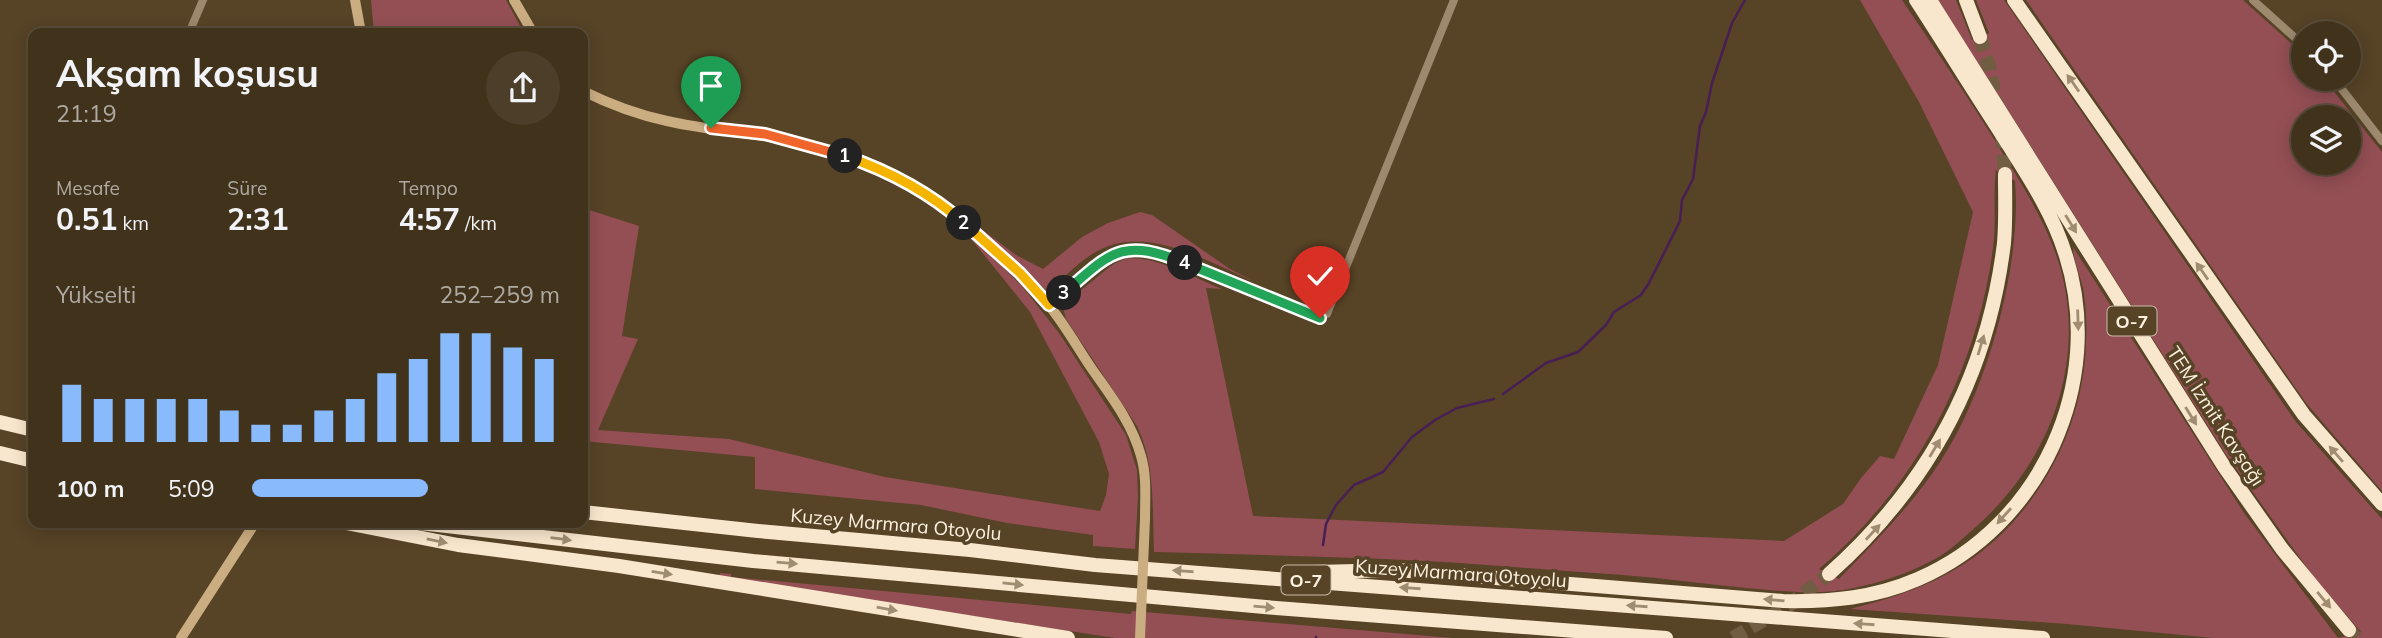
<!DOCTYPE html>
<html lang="tr">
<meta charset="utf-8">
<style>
body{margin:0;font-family:Mulish,sans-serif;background:#4c3e29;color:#f1f3f6;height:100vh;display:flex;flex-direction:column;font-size:26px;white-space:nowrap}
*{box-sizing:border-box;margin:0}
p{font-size:23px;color:#aeaaa3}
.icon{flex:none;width:38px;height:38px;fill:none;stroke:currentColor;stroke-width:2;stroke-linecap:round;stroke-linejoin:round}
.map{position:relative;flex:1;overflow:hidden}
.drawer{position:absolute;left:28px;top:28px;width:560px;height:500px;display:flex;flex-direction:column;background:#41321c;border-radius:14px;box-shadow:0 4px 18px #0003,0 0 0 2px #5a4d3b}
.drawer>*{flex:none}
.buttons{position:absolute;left:2291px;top:21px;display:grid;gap:14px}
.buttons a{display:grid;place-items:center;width:70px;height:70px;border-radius:50%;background:#41321c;box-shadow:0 4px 18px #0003,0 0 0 2px #5a4d3b;font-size:35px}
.pin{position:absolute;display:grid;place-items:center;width:60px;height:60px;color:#fff;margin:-72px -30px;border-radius:50% 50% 50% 0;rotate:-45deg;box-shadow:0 0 7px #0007}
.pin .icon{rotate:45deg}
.km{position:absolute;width:35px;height:35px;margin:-18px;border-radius:50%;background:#222;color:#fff;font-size:19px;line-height:35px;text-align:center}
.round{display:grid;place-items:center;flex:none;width:74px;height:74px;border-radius:37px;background:#4c3e29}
.overview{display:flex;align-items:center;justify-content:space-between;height:119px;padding:0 28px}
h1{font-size:38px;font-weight:700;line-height:52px}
.metrics{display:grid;grid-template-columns:repeat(3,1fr);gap:10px;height:119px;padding:7px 28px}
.metrics div{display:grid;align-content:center}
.metrics b{font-size:30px;font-weight:700}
.metrics small{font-size:19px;font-weight:400}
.metrics p{font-size:19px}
.chart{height:196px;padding:14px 28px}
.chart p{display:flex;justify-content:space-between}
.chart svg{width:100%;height:126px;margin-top:7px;stroke:#89bafc;stroke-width:6}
ul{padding:0 28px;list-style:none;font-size:23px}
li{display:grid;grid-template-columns:112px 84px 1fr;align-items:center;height:52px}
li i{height:18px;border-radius:9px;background:#89bafc}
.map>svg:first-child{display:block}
</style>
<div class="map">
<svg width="2382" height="638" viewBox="0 0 2382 638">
<rect width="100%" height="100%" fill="#574326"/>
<g fill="#934f54" fill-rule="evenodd">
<polygon points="371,0 506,0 524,33 374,33"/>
<path d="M1860,0h42c35,52 71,104 103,157 23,37 46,75 57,117 24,98 -17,195 -92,258 -11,10 -22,20 -35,27 -25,14 -53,23 -81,29 -36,8 -72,3 -108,0 -41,-4 -82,-10 -123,-13 -79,-5 -158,-13 -238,-16 -77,-3 -154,-5 -231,-7 -2,-43 2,-86 -17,-126l-71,-107 -2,-8c5,-13 16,-20 26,-28 10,-8 20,-18 32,-23 25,-9 75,19 100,29l-16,-1 47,228 531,25 59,-37 18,-26 19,-22 14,3 44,-94 35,-153 -54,-110zM1996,170l19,11c7,84 -28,210 -75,281 -28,43 -65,80 -101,117l-20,-10c98,-83 161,-202 175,-330 2,-23 -1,-47 2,-69z"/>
<path d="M1938,0h18l16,40 17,-7 -13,-33h28l292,422 86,97v119h-169l-146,-14 -217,-15c40,-10 80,-23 114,-45 73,-47 120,-136 122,-222 1,-18 0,-36 -3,-54 -3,-13 -10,-29 -10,-41l171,266 94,125 23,-6 -46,-53 -88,-123z"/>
<path d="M2026,0h217l60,54v25h21l58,73v339l-76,-88zM2303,117h45v46h-45z"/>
<polygon points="583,208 639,226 622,336 638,339 598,430 729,439 885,477 1100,511 1106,495 1109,474 1099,442 1030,312 964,230 1021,285 1059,333 1126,435 1137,470 1138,498 1135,549 1093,546 1093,535 1007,523 921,505 755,489 755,457 583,441"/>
<path d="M1140,212l12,3 78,54 23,12c-47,-20 -109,-59 -159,-28 -17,10 -31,26 -46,39l-68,-64 36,27 27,14 39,-32 26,-14z"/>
<polygon points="720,573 731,574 731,577 1131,614 1132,611 1453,638 1115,638 713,576 719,576"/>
</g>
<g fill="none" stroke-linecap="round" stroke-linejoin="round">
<g stroke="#461f54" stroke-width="2.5">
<polyline points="1503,394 1546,363 1578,352 1606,325 1614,312 1641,295 1649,283 1680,221 1682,200 1693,179 1700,126 1706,112 1712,83 1732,23 1745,0"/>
<polyline points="1323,545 1326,524 1336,505 1354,485 1383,472 1412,437 1435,420 1457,408 1494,399"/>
<polyline points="1316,638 1316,637"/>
</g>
<g stroke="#705d42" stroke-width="14" stroke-dasharray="14 7" stroke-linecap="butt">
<polyline points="1980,37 1990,70 1997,107"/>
<polyline points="2002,134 2005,174"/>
<polyline points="2349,630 2356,638"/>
<polyline points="1733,638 1789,605 1829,574"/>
</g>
<g stroke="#9c896e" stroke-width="8">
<polyline points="2253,0 2303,45"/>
<polyline points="189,33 203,0"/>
<polyline points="2334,79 2382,141"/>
<polyline points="1049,305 1102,260 1118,252 1135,249 1168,256 1315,318 1327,314 1454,0"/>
</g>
<g stroke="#cbad82" stroke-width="10">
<polyline points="355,0 361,33"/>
<polyline points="514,0 533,33"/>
<path d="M583,91c26,13 56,24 84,30 52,12 105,12 157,28 91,29 161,81 223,154 17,20 30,44 45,66 19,27 40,54 49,87 6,20 4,42 4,63"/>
<polyline points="181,638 255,523"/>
</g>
<g stroke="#f9e7cd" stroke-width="14">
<polyline points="1930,0 2225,468 2282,549 2349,630"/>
<polyline points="1966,0 1980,37"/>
<polyline points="2014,0 2304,415 2382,504"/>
<polyline points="0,422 33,430"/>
<polyline points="0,453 33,461"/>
<polyline points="583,512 758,531 970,550 1095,565 2043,638"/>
<polyline points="346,523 458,545 619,566 1068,638"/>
<polyline points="420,523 753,561 1276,608 1666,638"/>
<path d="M1315,572l82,-2 386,31c48,1 91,-3 135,-22 123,-53 188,-196 148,-323 -14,-46 -42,-86 -67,-126 -28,-43 -55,-87 -83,-130"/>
<path d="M1829,574c99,-88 159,-199 175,-331 2,-23 1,-46 1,-69"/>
</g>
<polyline stroke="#cbad82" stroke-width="10" points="1140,638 1145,519"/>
</g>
<defs><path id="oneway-solid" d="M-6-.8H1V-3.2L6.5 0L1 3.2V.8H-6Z" transform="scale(1.75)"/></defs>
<g fill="#a08d71">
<use href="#oneway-solid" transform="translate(2073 83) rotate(-125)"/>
<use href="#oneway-solid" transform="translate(2071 224) rotate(58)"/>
<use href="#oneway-solid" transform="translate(2202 271) rotate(-125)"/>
<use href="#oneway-solid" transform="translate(2078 320) rotate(88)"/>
<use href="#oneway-solid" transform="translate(1981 345) rotate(-73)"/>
<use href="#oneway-solid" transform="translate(2191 416) rotate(58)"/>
<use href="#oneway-solid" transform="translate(1935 448) rotate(-59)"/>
<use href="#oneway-solid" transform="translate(2336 454) rotate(-131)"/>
<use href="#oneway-solid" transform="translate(2004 516) rotate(132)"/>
<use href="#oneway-solid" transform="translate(1873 532) rotate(-47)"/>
<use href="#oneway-solid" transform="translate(561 539) rotate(7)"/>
<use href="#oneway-solid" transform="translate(437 541) rotate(11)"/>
<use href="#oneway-solid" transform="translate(787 563) rotate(5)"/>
<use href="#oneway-solid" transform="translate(1183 571) rotate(-176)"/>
<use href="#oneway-solid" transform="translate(662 573) rotate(9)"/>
<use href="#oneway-solid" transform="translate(1013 584) rotate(6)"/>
<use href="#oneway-solid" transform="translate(1410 588) rotate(-176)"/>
<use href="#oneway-solid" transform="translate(1774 600) rotate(-175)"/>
<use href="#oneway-solid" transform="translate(2324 600) rotate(50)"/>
<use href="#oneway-solid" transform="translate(1637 606) rotate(-176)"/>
<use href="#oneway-solid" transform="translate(1264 607) rotate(5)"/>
<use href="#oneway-solid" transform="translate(887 609) rotate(10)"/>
<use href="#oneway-solid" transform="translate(1864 624) rotate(-176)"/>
</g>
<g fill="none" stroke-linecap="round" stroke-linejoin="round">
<g stroke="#fff" stroke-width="14">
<polyline id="split-1" points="711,128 765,134 845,156"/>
</g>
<g stroke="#fff" stroke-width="14">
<path id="split-2" d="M845,156c44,15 85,37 119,67"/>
</g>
<g stroke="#fff" stroke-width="14">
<polyline id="split-3" points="964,223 1020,273 1049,305 1064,293"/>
</g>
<g stroke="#fff" stroke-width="14">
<path id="split-4" d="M1064,293c47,-41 58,-56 121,-30"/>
</g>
<g stroke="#fff" stroke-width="14">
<polyline id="split-5" points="1185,263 1320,318"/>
</g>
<use href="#split-1" stroke="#f0652b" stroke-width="9"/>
<use href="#split-2" stroke="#f5b400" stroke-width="9"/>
<use href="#split-3" stroke="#f5b400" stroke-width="9"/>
<use href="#split-4" stroke="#22a559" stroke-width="9"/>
<use href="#split-5" stroke="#22a559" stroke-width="9"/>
</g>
<g text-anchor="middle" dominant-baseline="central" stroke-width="7" stroke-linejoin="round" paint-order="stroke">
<g fill="#574326" stroke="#cbbda8" stroke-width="2">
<rect x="2107.5" y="306.5" width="49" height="29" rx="5"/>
<rect x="1281.5" y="565.5" width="49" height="29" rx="5"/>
</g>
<g font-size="18" font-weight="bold" fill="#fdf1e0">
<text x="2132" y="321">O-7</text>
<text x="1306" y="580">O-7</text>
</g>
<g font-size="19" fill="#fdf1e0" stroke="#574326">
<text transform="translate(2216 416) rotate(57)">TEM İzmit Kavşağı</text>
<text transform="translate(896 524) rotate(5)">Kuzey Marmara Otoyolu</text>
<text transform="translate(1461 573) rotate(4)">Kuzey Marmara Otoyolu</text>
</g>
</g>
</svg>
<div class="buttons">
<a><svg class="icon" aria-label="locate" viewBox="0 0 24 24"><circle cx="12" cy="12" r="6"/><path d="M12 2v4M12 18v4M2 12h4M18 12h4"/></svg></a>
<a><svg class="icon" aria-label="layers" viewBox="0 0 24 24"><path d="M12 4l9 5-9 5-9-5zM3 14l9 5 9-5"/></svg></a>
</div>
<div class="pin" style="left:711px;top:128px;background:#1e9e55"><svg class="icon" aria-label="arrive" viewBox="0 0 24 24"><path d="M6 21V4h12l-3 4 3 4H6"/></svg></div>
<div class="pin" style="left:1320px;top:318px;background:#d93025"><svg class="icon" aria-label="check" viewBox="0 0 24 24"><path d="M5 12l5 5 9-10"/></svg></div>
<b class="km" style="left:845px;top:156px">1</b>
<b class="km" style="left:964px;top:223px">2</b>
<b class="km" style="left:1064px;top:293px">3</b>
<b class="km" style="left:1185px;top:263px">4</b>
<section class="drawer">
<div class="overview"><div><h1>Akşam koşusu</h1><p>21:19</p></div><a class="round"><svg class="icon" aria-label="share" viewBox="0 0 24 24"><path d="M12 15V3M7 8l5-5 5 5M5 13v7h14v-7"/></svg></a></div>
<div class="metrics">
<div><p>Mesafe</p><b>0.51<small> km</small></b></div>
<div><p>Süre</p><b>2:31</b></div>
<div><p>Tempo</p><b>4:57<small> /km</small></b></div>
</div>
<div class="chart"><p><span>Yükselti</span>252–259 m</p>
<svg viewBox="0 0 160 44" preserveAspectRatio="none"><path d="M5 44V24M15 44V29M25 44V29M35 44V29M45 44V29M55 44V33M65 44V38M75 44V38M85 44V33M95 44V29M105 44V20M115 44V15M125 44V6M135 44V6M145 44V11M155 44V15"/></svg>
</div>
<ul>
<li><b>100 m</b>5:09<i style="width:57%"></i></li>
</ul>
</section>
</div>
